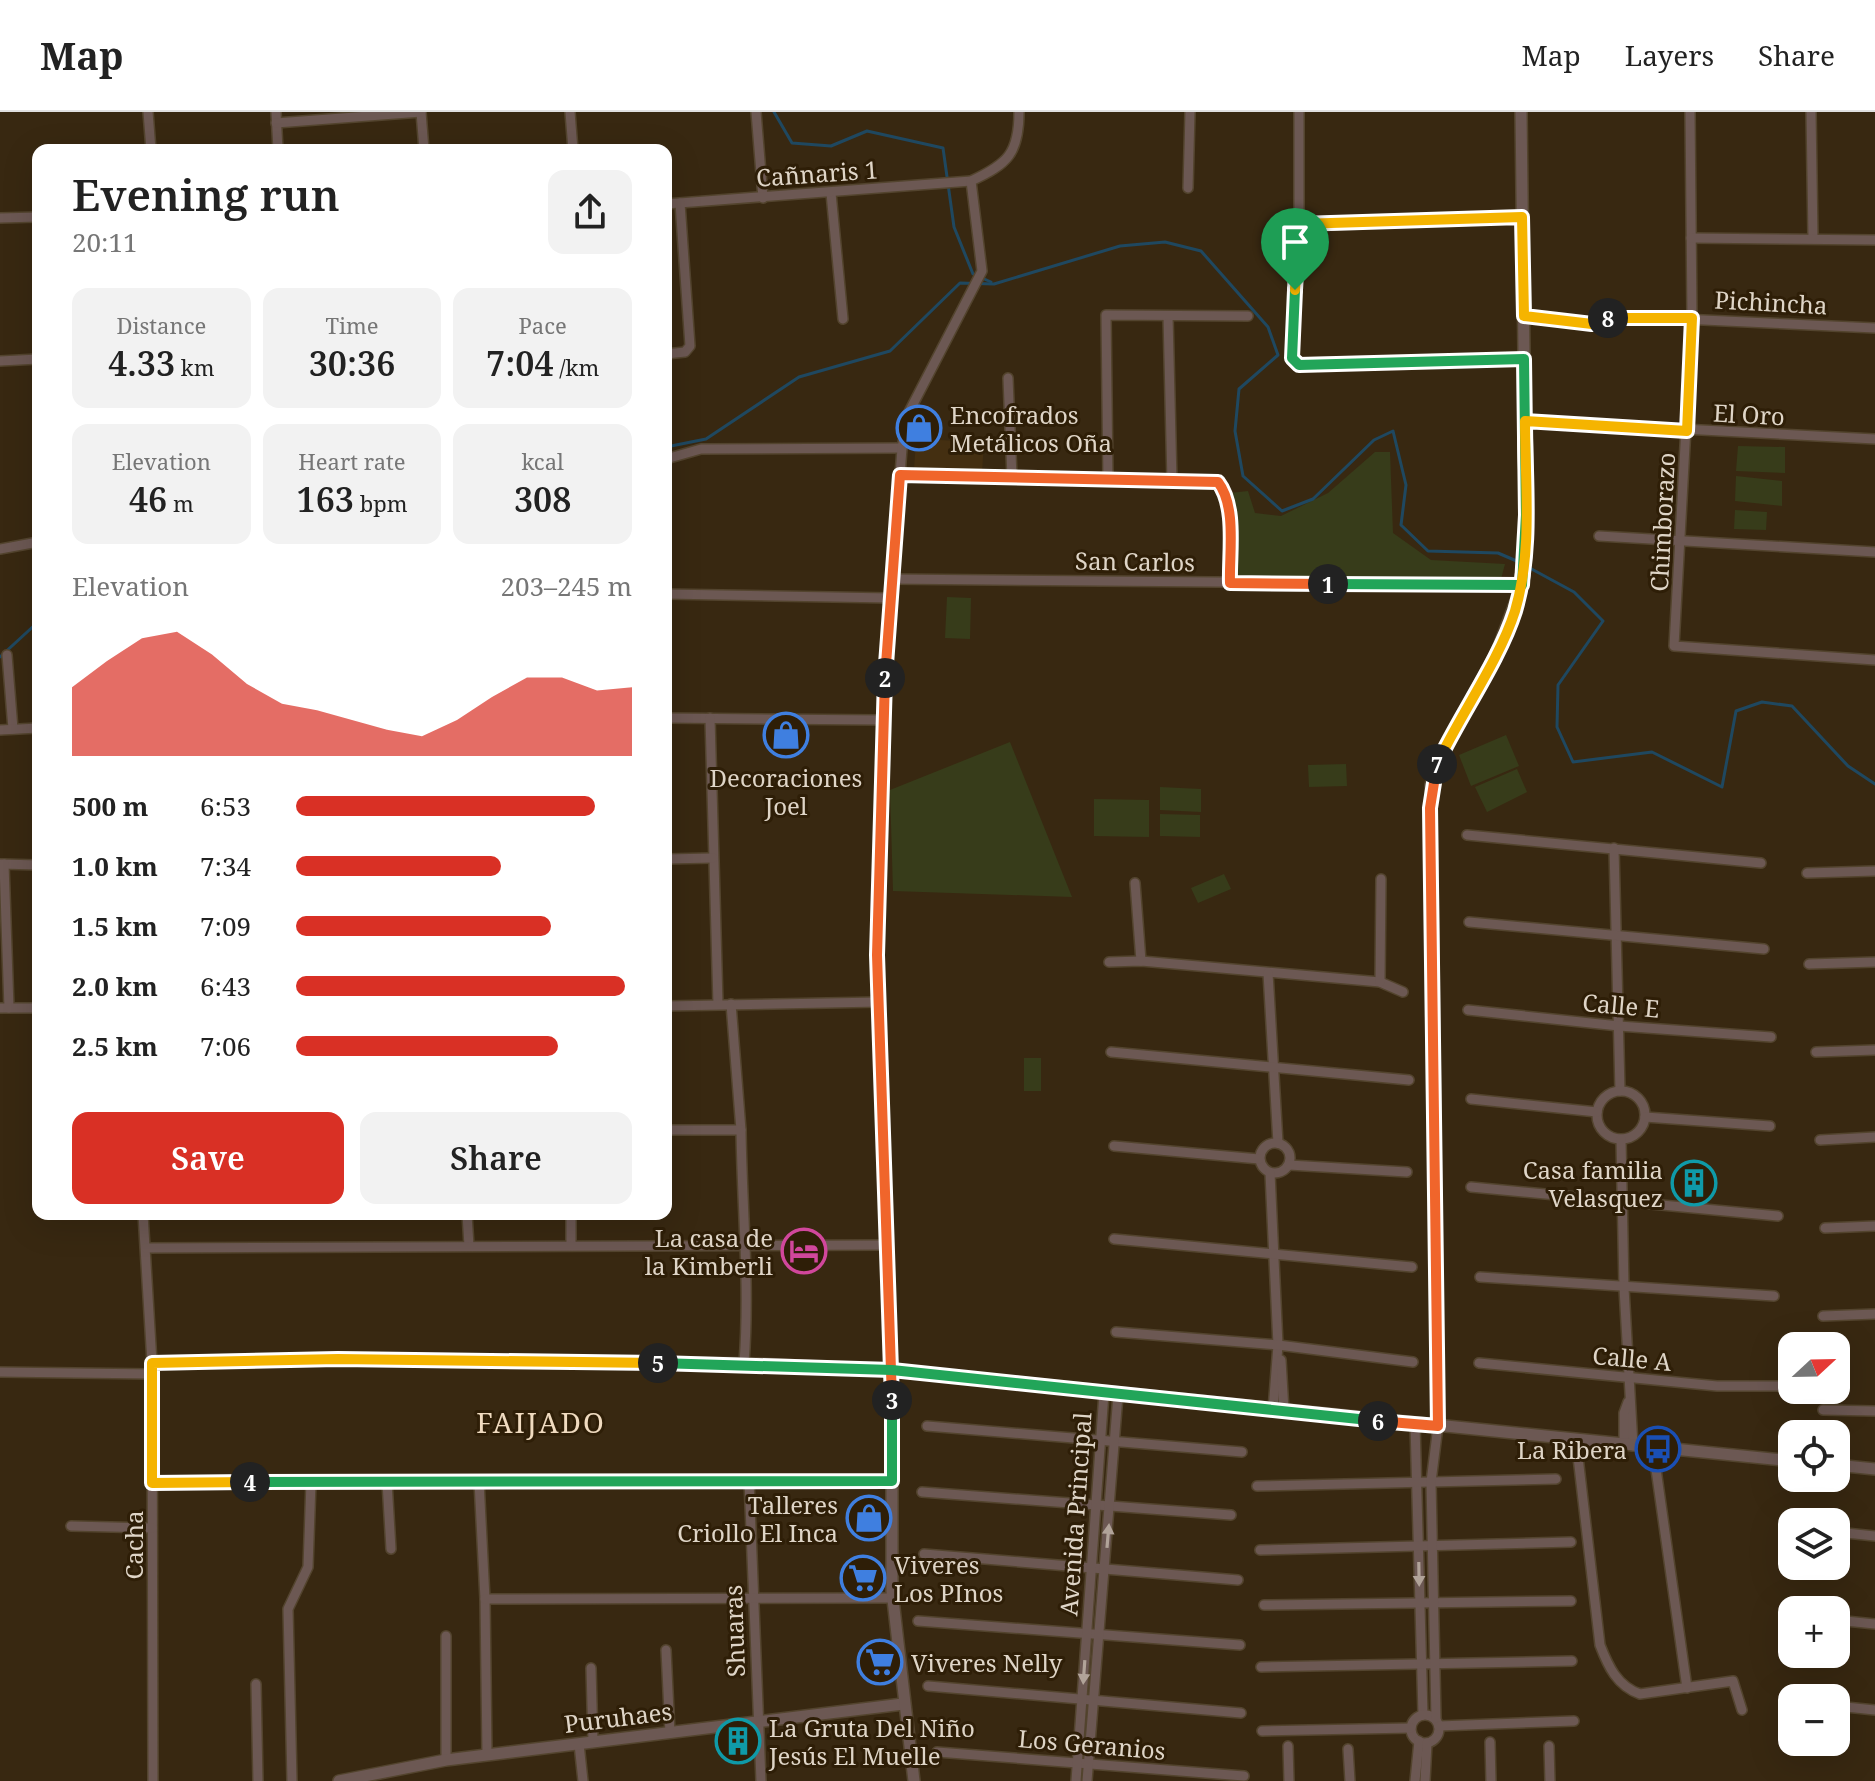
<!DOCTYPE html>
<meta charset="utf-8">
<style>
body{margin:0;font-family:"Noto Serif",serif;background:#f2f2f2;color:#222;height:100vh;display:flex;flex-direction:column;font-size:30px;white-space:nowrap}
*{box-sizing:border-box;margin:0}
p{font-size:26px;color:#767676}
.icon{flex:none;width:44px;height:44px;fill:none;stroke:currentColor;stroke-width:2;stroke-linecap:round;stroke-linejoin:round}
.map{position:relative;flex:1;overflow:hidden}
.drawer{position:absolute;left:32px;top:32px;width:640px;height:1076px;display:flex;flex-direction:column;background:#fff;border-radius:16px;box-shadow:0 8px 32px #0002}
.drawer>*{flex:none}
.needle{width:52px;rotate:68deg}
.fabs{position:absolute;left:1778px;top:1220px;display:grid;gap:16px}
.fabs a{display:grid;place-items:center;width:72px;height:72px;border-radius:16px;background:#fff;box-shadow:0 8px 32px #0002;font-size:40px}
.pin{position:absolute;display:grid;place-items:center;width:68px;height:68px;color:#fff;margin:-82px -34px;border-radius:50% 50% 50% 0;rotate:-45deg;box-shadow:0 0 8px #0007}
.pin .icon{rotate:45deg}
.km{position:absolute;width:40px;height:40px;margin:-20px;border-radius:50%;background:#222;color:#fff;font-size:22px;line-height:40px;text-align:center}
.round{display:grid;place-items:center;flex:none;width:84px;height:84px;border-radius:16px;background:#f2f2f2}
.headline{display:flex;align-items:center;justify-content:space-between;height:136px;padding:0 40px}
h1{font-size:44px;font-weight:600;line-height:60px}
.figures{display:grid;grid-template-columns:repeat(3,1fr);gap:12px;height:136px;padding:8px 40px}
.figures div{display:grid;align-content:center;border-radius:16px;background:#f2f2f2;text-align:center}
.figures b{font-size:34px;font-weight:600}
.figures small{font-size:22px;font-weight:400}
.figures p{font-size:22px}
.chart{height:224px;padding:16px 40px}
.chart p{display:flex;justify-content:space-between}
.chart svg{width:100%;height:144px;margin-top:8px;fill:#d93025;opacity:.7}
.action{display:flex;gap:16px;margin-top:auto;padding:16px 40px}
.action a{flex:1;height:92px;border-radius:16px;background:#d93025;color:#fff;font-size:32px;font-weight:600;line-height:92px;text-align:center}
.action a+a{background:#f2f2f2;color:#222}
ul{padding:0 40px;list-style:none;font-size:26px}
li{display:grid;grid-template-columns:128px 96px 1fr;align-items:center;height:60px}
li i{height:20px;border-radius:10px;background:#d93025}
header{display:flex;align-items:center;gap:48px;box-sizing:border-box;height:112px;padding:0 40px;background:#fff;border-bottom:2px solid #e0e0e0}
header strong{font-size:38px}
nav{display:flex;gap:44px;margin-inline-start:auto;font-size:28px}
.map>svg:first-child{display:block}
</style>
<header>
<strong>Map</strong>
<nav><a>Map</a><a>Layers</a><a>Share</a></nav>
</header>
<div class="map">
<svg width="1875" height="1669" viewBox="0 0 1875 1669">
<rect width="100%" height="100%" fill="#382811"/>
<polygon fill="#442f11" points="916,327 984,330 982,361 914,358"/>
<g fill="#373c1a">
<polygon points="1738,334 1785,335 1785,361 1736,359"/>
<polygon points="1375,340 1390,340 1393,421 1431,448 1505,452 1501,467 1495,470 1237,463 1230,381 1248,379 1255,401 1281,404 1328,381"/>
<polygon points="1736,364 1782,369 1782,394 1735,389"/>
<polygon points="1735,398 1767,400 1766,418 1734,417"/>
<polygon points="947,485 971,486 970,527 945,526"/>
<polygon points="1506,623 1519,654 1471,674 1459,643"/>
<polygon points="1010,630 1072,785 893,779 890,678"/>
<polygon points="1346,652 1347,674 1309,675 1308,653"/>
<polygon points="1517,657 1527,680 1487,700 1475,675"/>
<polygon points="1160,675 1201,677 1201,700 1160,698"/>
<polygon points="1094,687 1149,688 1149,725 1094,724"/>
<polygon points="1160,702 1200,703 1200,725 1160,724"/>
<polygon points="1224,762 1231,777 1198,791 1191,776"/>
<rect x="1024" y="946" width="17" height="33"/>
</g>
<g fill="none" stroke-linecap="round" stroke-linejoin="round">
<g stroke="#1f4860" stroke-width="3">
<polyline points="774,0 792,31 831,34 867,19 943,36 954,115 973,162 991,170"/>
<polyline points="666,335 706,327 799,265 890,239 960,171 994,172 1120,134 1165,130 1201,139 1268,215 1278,243 1239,277 1235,319 1243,364 1282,399 1313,387 1374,328 1393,319 1406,373 1401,413 1428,439 1498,441 1519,450"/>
<polyline points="1526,454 1574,480 1603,509 1558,573 1557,615 1573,650 1652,640 1722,675 1736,599 1762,590 1792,594 1848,654 1875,672"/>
<polyline points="0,545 38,510"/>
</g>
<g stroke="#53442e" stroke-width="12">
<g id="minor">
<polyline points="148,0 151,38"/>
<polyline points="276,0 278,38"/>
<polyline points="421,0 424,38"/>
<polyline points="570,0 573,38"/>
<polyline points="756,0 763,86"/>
<polyline points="1299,0 1299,112 1292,243 1296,251 1524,247"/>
<polyline points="1690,0 1692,206 1674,534 1875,548"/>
<polyline points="1811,0 1813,126"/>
<polyline points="276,11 421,0"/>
<polyline points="1188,76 1190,0"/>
<polyline points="831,81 843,207"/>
<polyline points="666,92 971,69"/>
<polyline points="0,106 38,105"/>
<polyline points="1299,112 1522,105"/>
<polyline points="1691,126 1875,128"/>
<polyline points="1168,204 1172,370"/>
<polyline points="1524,204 1592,212 1616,204 1875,216"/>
<polyline points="666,242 685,240 690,234 680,91"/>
<polyline points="0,249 38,247"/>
<polyline points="1008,266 1012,366"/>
<polyline points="1525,309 1875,327"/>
<polyline points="666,347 701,337 902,336"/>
<path d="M900,363l318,7c19,25 11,71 12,101"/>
<polyline points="1108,369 1106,203 1248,204"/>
<polyline points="1599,424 1875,440"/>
<polyline points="0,437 38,430"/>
<polyline points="891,467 1522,473"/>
<polyline points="666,482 890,486"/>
<polyline points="7,543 13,617"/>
<polyline points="666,606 882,608"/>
<polyline points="710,606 718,892"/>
<polyline points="0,618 38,616"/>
<polyline points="1467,723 1761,751"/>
<polyline points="1614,736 1620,979"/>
<polyline points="666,747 713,746"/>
<polyline points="1,752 38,753"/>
<polyline points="4,752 9,896"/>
<polyline points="1807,761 1875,759"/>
<polyline points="1135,771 1141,849"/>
<polyline points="1469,810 1764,837"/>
<polyline points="1109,850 1141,849 1380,870 1403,880"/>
<polyline points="1809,852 1875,850"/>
<polyline points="1268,861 1278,1031"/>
<polyline points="1380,870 1381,767"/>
<polyline points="731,892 741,1018"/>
<polyline points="666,894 879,890"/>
<polyline points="0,896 38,896"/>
<polyline points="1468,898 1619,914 1771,925"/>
<polyline points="1111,940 1409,968"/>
<polyline points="1816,940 1875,938"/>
<circle cx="1621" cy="1003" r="24"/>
<polyline points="1471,987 1597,1000"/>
<polyline points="1645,1005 1770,1014"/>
<path d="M666,1018h75c1,78 9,156 3,233"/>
<polyline points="1621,1027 1624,1176 1633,1334"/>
<polyline points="1820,1028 1875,1025"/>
<circle cx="1275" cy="1046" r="15"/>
<polyline points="1114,1034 1259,1047"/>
<polyline points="1289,1053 1407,1060"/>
<polyline points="1270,1061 1278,1233 1273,1298"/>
<polyline points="1471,1075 1778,1104"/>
<polyline points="143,1102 152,1251 153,1669"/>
<polyline points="467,1102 469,1134"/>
<polyline points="571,1102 571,1133"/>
<polyline points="1825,1116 1875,1114"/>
<polyline points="1114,1127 1412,1155"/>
<polyline points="146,1136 888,1133"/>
<polyline points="1480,1165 1774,1184"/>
<polyline points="1823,1204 1875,1202"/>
<polyline points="1116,1220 1278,1233 1413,1250"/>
<polyline points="1281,1248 1284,1299"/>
<path d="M152,1251l186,-4 420,4 134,7 -15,-415 5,-235 20,-272 7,-36 73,-141 -11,-90c37,-17 48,-28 48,-69"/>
<polyline points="1479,1251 1717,1274 1781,1274"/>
<polyline points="0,1260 152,1262"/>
<polyline points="1823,1298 1875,1299"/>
<polyline points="1415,1312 1423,1603"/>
<polyline points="927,1314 1242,1340"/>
<path d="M1576,1328l24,205c8,21 17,41 40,49l93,-13 9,29"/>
<polyline points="1624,1333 1624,1301 1628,1290"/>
<polyline points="1653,1336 1687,1576"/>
<polyline points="749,1368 761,1669"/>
<polyline points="479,1369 485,1487 487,1643"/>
<polyline points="387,1370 391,1437"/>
<polyline points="152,1371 892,1369"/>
<polyline points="1257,1374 1556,1367"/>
<polyline points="922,1380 1231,1403"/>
<polyline points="71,1414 152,1416"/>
<polyline points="1836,1420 1875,1424"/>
<polyline points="1260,1438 1571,1430"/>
<polyline points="924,1442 1238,1468"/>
<polyline points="485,1487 893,1486"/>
<polyline points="1264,1493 1571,1489"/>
<polyline points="1836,1508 1875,1512"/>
<polyline points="918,1509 1240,1533"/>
<polyline points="446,1524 446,1648"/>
<polyline points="666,1538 670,1621"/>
<polyline points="1261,1555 1572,1549"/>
<polyline points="591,1556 593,1630"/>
<polyline points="256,1572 258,1669"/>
<polyline points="928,1574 1241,1601"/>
<polyline points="1836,1594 1875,1598"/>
<circle cx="1425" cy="1617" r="14"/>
<polyline points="1436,1607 1431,1370 1438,1314"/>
<polyline points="1439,1614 1574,1609"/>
<polyline points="1262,1619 1411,1616"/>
<polyline points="1490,1630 1491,1669"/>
<polyline points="579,1632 583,1669"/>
<polyline points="1288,1634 1289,1669"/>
<polyline points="1549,1634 1550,1669"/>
<polyline points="1348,1637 1350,1669"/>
<polyline points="937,1640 1244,1664"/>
<polyline points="292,1669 288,1497 308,1455 311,1370"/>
<polyline points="1076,1669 1104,1281"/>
<polyline points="1087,1669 1118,1283"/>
<polyline points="1415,1669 1419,1629"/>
<polyline points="1425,1669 1427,1631"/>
</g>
</g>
<g stroke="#53442e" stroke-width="14">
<g id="tertiary">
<polyline points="1438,1314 1431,673 1437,651 1497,540 1522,473 1526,403 1521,0"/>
<polyline points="1836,1353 1875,1357"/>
<polyline points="339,1669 446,1648 903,1592"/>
<polyline points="914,1669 892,1479 892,1258 1792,1349"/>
</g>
</g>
<use href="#minor" stroke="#6c5853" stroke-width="9"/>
<use href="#tertiary" stroke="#6c5853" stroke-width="11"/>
</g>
<defs><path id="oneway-solid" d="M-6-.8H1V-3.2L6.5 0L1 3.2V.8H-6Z" transform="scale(2)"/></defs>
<g fill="#b1a399">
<use href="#oneway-solid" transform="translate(1108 1424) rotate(-85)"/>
<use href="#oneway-solid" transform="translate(1419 1462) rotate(89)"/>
<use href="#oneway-solid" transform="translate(1084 1560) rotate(94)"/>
</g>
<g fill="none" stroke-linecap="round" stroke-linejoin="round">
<g stroke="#fff" stroke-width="16">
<polyline id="split-1" points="1295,178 1292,246 1299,253 1524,247 1526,403 1522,473 1328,472"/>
</g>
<g stroke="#fff" stroke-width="16">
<path id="split-2" d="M885,566l15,-203 318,7c19,25 11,71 12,101l98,1"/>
</g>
<g stroke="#fff" stroke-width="16">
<polyline id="split-3" points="885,566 877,843 892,1288"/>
</g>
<g stroke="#fff" stroke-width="16">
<polyline id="split-4" points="250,1370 892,1369 892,1288"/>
</g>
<g stroke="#fff" stroke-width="16">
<polyline id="split-5" points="250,1370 152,1371 152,1251 338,1247 658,1251"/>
</g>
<g stroke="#fff" stroke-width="16">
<polyline id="split-6" points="658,1251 892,1258 1378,1309"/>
</g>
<g stroke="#fff" stroke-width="16">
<polyline id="split-7" points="1378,1309 1438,1314 1430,696 1437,652"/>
</g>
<g stroke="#fff" stroke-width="16">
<path id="split-8" d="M1437,652c23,-49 62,-103 78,-153 18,-60 10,-128 10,-190l162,10 5,-113h-84"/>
</g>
<g stroke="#fff" stroke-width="16">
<polyline id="split-9" points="1295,178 1299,112 1522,105 1524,204 1592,212 1608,206"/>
</g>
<use href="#split-1" stroke="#22a559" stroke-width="10"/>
<use href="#split-2" stroke="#f0652b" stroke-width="10"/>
<use href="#split-3" stroke="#f0652b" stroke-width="10"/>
<use href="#split-4" stroke="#22a559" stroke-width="10"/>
<use href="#split-5" stroke="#f5b400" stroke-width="10"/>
<use href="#split-6" stroke="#22a559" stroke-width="10"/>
<use href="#split-7" stroke="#f0652b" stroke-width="10"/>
<use href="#split-8" stroke="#f5b400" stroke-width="10"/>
<use href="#split-9" stroke="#f5b400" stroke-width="10"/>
</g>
<defs>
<g id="shop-ring" transform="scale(2.3)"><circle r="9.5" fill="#2e1e07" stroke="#3f7fe0" stroke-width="1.5"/><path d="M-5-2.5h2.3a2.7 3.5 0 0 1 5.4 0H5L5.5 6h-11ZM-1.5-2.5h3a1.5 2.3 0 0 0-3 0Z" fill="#3f7fe0"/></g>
<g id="building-ring" transform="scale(2.3)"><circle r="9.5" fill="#2e1e07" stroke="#0f9aa8" stroke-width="1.5"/><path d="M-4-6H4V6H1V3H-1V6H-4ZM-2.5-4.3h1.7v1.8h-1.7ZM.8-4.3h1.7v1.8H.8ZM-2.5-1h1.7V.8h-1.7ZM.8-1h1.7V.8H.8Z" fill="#0f9aa8"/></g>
<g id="hotel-ring" transform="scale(2.3)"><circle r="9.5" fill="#2e1e07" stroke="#d1479c" stroke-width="1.5"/><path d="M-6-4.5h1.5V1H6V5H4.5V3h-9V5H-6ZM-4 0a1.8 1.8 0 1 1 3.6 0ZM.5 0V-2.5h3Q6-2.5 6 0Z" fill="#d1479c"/></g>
<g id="bus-ring" transform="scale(2.3)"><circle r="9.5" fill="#2e1e07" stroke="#1a4fb4" stroke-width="1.5"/><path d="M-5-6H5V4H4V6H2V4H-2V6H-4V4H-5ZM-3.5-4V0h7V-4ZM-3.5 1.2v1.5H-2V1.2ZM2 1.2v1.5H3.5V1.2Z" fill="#1a4fb4"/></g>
<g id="supermarket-ring" transform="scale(2.3)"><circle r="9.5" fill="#2e1e07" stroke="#3f7fe0" stroke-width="1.5"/><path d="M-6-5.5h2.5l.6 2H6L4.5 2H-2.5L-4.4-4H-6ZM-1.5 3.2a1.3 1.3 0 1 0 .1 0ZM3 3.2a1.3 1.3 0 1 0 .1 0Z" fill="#3f7fe0"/></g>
</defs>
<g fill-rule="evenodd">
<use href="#shop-ring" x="919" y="316"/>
<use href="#shop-ring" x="786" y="623"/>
<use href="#building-ring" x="1694" y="1071"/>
<use href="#hotel-ring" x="804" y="1139"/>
<use href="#bus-ring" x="1658" y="1337"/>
<use href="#shop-ring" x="869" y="1406"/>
<use href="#supermarket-ring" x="863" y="1466"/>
<use href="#supermarket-ring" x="880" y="1550"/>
<use href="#building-ring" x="738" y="1629"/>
</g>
<g text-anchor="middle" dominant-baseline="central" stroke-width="6" stroke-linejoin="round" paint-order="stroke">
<g font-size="24" fill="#dfd5c7" stroke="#2e1e07">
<text transform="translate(817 61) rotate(-4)">Cañnaris 1</text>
<text transform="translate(1771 190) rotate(3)">Pichincha</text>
<text transform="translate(1749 302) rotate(3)">El Oro</text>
<text transform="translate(1662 410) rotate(-87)">Chimborazo</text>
<text transform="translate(1135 449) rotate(1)">San Carlos</text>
<text transform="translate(1621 893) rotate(5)">Calle E</text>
<text transform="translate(1632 1246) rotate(5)">Calle A</text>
<text transform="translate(1075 1402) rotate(-86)">Avenida Principal</text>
<text transform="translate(133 1433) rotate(-90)">Cacha</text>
<text transform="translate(734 1519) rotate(-92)">Shuaras</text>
<text transform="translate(618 1605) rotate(-7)">Puruhaes</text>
<text transform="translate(1092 1632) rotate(5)">Los Geranios</text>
</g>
<g font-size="24" fill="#dfd5c7" stroke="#2e1e07" text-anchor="start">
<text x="950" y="302">Encofrados<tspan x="950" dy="28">Metálicos Oña</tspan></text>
<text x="786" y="665" text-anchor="middle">Decoraciones<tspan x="786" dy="28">Joel</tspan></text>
<text x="1663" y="1057" text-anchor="end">Casa familia<tspan x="1663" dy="28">Velasquez</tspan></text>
<text x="773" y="1125" text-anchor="end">La casa de<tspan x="773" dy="28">la Kimberli</tspan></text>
<text x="1627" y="1337" text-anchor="end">La Ribera</text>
<text x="838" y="1392" text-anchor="end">Talleres<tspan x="838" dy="28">Criollo El Inca</tspan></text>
<text x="894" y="1452">Viveres<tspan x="894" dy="28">Los PInos</tspan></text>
<text x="911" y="1550">Viveres Nelly</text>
<text x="769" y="1615">La Gruta Del Niño<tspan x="769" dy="28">Jesús El Muelle</tspan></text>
</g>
<g font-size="28" letter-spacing="2" fill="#f0dbc0" stroke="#2e1e07">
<text x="541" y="1310">FAIJADO</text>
</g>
</g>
</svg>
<div class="fabs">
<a><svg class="needle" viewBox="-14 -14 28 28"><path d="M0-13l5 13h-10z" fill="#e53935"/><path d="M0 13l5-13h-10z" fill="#767676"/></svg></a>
<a><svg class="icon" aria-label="locate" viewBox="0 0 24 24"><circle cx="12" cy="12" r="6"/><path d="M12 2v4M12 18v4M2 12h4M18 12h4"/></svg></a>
<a><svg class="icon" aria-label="layers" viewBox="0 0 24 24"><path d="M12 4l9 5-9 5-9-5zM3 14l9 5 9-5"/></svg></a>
<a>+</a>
<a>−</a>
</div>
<div class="pin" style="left:1295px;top:178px;background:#1e9e55"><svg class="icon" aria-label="arrive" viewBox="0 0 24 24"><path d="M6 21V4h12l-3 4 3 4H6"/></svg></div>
<b class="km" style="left:1328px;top:472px">1</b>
<b class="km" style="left:885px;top:566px">2</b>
<b class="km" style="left:892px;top:1288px">3</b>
<b class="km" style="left:250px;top:1370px">4</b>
<b class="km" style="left:658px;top:1251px">5</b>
<b class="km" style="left:1378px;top:1309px">6</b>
<b class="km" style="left:1437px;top:652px">7</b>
<b class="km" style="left:1608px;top:206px">8</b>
<section class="drawer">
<div class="headline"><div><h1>Evening run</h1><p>20:11</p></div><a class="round"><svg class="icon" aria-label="share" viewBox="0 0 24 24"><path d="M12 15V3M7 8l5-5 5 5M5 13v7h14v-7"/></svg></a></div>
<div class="figures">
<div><p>Distance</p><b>4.33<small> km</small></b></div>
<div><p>Time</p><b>30:36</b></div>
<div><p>Pace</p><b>7:04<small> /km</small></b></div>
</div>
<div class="figures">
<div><p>Elevation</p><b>46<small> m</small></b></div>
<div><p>Heart rate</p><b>163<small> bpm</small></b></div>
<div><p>kcal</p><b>308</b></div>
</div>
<div class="chart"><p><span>Elevation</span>203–245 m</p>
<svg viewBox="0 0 160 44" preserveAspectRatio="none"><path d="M0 44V23L10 15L20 8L30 6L40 13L50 22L60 28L70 30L80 33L90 36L100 38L110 33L120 26L130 20L140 20L150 24L160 23V44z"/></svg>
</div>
<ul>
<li><b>500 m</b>6:53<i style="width:89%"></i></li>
<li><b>1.0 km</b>7:34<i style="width:61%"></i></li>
<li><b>1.5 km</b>7:09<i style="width:76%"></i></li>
<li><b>2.0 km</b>6:43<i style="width:98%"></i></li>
<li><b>2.5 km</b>7:06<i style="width:78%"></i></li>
</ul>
<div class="action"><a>Save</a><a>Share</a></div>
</section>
</div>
